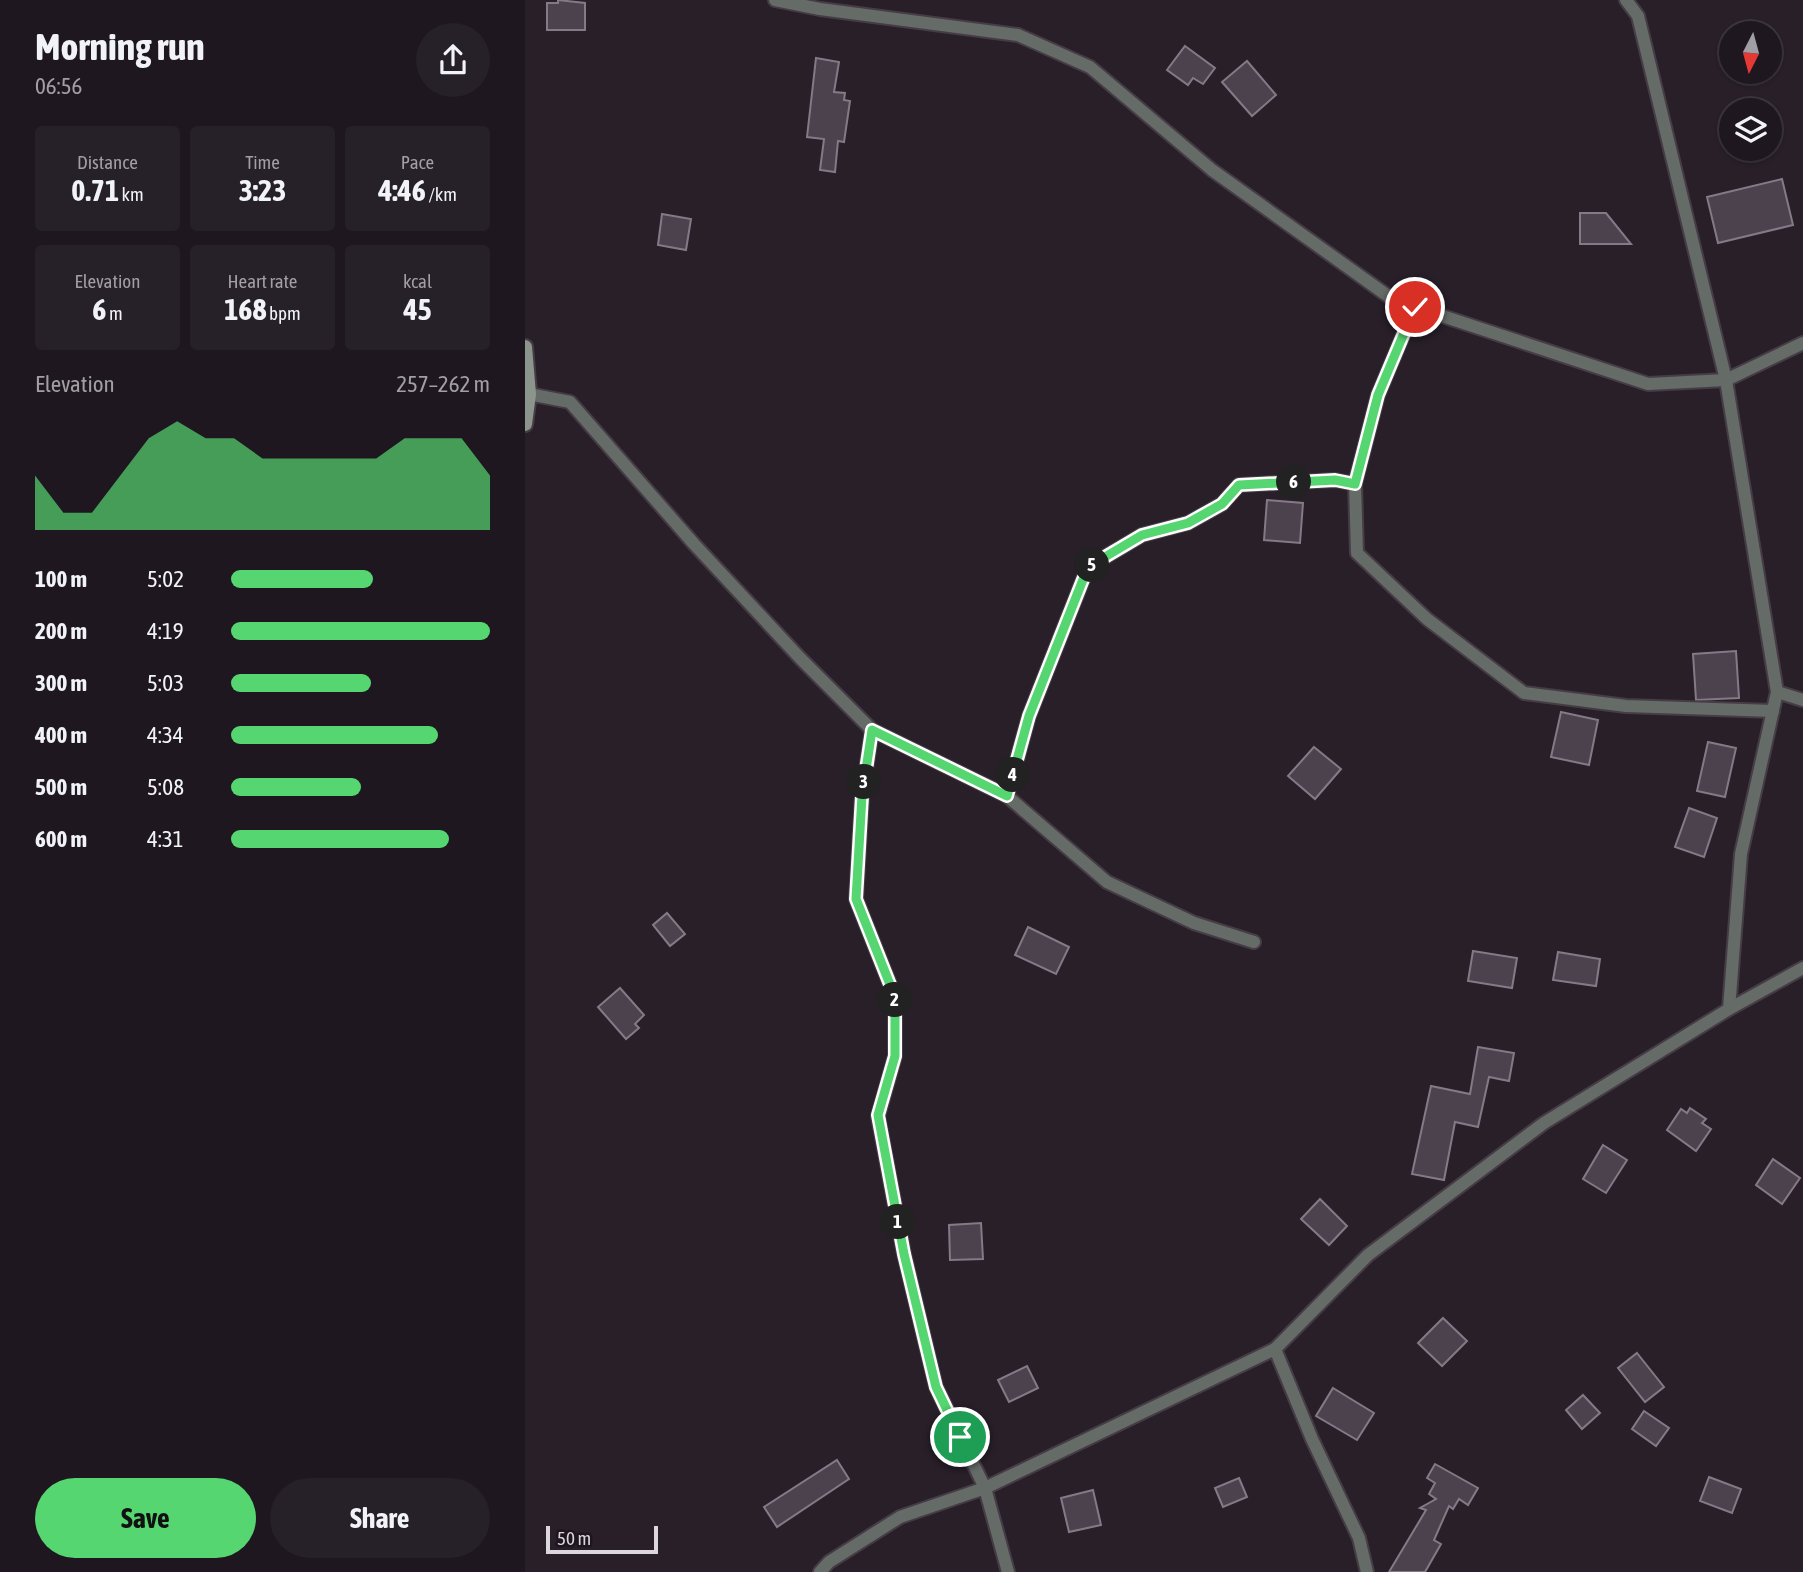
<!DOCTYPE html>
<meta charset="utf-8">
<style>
body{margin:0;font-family:"Asap Condensed",sans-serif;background:#262028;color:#f1f3f6;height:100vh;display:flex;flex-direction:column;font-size:26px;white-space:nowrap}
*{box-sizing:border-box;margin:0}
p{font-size:23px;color:#a19fa4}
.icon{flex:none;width:38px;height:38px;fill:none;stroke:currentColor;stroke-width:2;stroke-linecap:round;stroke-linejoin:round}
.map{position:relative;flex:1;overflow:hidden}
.side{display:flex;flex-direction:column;background:#1e171f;width:525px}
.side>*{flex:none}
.needle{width:46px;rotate:186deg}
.buttons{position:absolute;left:1194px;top:21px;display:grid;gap:14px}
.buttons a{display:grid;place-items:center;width:63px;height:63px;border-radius:50%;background:#1e171f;box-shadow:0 2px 5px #0004,0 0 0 2px #3c363d;font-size:35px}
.scale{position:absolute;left:21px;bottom:18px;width:112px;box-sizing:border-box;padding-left:7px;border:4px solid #dcd6dd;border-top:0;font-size:19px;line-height:24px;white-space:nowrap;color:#dcd6dd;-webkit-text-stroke:5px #1e1520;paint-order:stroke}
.pin{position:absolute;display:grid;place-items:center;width:60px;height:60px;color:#fff;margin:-30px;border:4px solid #fff;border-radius:50%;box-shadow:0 2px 7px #0007}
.km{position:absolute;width:35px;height:35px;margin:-18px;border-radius:50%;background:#222;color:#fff;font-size:19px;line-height:35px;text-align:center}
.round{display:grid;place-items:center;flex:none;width:74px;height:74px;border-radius:37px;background:#262028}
.summary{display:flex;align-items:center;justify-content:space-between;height:119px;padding:0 35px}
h1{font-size:38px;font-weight:700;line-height:52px}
.metrics{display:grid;grid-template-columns:repeat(3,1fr);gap:10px;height:119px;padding:7px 35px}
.metrics div{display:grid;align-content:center;border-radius:7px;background:#262028;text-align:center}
.metrics b{font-size:30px;font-weight:700}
.metrics small{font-size:19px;font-weight:400}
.metrics p{font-size:19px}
.chart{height:196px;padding:14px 35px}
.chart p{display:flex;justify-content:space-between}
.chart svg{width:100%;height:126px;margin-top:7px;fill:#56d671;opacity:.7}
.button{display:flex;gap:14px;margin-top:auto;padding:14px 35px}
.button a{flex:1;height:80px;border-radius:42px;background:#56d671;color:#111;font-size:28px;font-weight:700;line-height:80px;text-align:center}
.button a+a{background:#262028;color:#f1f3f6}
ul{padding:0 35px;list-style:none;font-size:23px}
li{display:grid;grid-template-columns:112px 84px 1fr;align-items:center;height:52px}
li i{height:18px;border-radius:9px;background:#56d671}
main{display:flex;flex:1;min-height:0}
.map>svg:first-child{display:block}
</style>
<main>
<section class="side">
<div class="summary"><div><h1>Morning run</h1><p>06:56</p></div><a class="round"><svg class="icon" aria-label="share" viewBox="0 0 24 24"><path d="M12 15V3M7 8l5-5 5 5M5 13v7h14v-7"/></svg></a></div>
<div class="metrics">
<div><p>Distance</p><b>0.71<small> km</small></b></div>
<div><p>Time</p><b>3:23</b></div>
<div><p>Pace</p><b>4:46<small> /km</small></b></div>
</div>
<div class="metrics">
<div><p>Elevation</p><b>6<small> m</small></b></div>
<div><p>Heart rate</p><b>168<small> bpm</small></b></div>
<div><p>kcal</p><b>45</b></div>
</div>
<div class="chart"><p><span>Elevation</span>257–262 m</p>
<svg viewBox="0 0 160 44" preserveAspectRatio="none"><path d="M0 44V25L10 38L20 38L30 25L40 12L50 6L60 12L70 12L80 19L90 19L100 19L110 19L120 19L130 12L140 12L150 12L160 25V44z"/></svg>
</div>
<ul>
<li><b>100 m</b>5:02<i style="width:55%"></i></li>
<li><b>200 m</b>4:19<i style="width:100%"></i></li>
<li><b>300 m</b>5:03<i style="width:54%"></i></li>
<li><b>400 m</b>4:34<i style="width:80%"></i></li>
<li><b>500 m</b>5:08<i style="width:50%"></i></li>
<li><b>600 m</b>4:31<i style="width:84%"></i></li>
</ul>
<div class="button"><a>Save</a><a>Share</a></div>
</section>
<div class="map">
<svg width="1278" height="1572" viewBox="0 0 1278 1572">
<rect width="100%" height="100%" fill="#281f29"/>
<g fill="#4c424e" stroke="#857987" stroke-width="2">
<polygon points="33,0 60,3 60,30 22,30 22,3 33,3"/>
<polygon points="660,46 690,68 678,84 668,78 663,85 642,70"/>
<polygon points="291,58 314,62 309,92 320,93 319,100 325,101 319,142 313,141 310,172 295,170 299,139 282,137"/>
<polygon points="722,61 751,95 727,116 697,82"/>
<polygon points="1257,179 1268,225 1193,243 1182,197"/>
<polygon points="1055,213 1081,213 1106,244 1055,244"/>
<polygon points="137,214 166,219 161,250 133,245"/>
<polygon points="742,500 778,503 775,543 739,540"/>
<polygon points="1211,651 1214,698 1171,700 1168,654"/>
<polygon points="1036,712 1073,720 1064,765 1026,757"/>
<polygon points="1183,742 1211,748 1200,797 1172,791"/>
<polygon points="789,747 816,769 790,799 763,776"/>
<polygon points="1164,808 1192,818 1179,857 1150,847"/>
<polygon points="142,913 160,934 145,946 128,925"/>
<polygon points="503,927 544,947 531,974 490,955"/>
<polygon points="948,951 992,958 987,988 943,981"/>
<polygon points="1033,952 1075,959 1071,986 1028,980"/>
<polygon points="95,988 119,1015 110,1024 114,1028 101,1039 73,1007"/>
<polygon points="953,1047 989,1053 984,1081 964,1077 953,1127 930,1122 919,1180 887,1174 906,1086 945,1094"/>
<polygon points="1165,1108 1181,1119 1177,1123 1186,1129 1171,1151 1142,1130 1156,1109 1162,1113"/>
<polygon points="1078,1145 1102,1160 1081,1193 1058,1179"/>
<polygon points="1248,1159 1275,1178 1257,1204 1231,1185"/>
<polygon points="795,1199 822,1226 804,1245 776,1219"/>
<polygon points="456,1223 458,1259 425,1260 424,1225"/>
<polygon points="918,1318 942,1341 917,1366 893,1343"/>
<polygon points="1112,1353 1139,1387 1120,1402 1093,1368"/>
<polygon points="502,1366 513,1388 484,1402 473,1380"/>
<polygon points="808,1388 849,1413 832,1440 791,1416"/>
<polygon points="1058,1395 1075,1413 1057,1429 1041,1410"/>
<polygon points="1119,1411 1144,1428 1131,1446 1107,1429"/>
<polygon points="312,1460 324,1479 252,1527 239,1507"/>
<polygon points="910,1464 953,1488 943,1505 934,1499 928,1509 924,1506 909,1540 916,1544 900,1572 864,1572 901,1510 895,1508 911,1499 904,1494 910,1483 902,1478"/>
<polygon points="1184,1477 1216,1489 1207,1513 1175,1501"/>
<polygon points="714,1478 722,1497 698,1507 690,1488"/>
<polygon points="568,1490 576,1525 544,1532 536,1498"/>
</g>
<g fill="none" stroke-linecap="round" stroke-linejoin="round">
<g stroke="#453c46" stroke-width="16">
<g id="street">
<polyline points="250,0 295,9 493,35 565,67 687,170 863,296 890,307 1123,384 1201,380 1278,343"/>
<polyline points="1101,0 1113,16 1201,380 1252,692 1216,854 1204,1009"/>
<polyline points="890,307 853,395 830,484 832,553 902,619 999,693 1101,706 1248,711"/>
<polyline points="4,394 45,402 169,544 275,658 347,730 482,796 504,716 563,567 617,535 663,523 697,504 714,485 810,480 830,484"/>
<polyline points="1252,692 1278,700"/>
<polyline points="347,730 337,796 331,899 370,997 370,1056 353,1116 379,1254 411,1387 460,1488 483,1572"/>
<polyline points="482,796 582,882 669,923 729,942"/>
<polyline points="750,1349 787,1439 834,1538 842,1572"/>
<polyline points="295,1572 304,1562 375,1517 460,1488 750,1349 843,1255 1019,1123 1204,1009 1278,968"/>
</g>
</g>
<g stroke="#453c46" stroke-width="18">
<polyline id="secondary" points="0,347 4,394 0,424"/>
</g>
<use href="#street" stroke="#656b66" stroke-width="12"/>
<use href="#secondary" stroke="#8b958c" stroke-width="14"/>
</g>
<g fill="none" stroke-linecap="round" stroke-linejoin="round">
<g stroke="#fff" stroke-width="14">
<polyline id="route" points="435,1437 411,1387 379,1254 353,1115 370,1056 370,997 331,899 337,796 347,730 482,796 504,716 563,567 617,535 663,523 697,504 714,485 810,480 830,484 853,395 890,307"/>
</g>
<use href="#route" stroke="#56d671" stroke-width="9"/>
</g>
</svg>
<div class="buttons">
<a><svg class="needle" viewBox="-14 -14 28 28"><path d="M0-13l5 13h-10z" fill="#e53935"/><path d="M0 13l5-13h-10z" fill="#a19fa4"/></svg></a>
<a><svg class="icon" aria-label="layers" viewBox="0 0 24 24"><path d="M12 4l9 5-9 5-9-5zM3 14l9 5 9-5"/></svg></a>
</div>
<div class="scale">50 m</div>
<div class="pin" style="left:435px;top:1437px;background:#1e9e55"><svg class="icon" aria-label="arrive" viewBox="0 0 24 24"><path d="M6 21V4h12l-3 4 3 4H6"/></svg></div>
<div class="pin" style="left:890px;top:307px;background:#d93025"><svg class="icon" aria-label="check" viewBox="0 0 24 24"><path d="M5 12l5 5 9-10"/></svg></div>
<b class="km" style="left:373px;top:1222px">1</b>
<b class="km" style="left:370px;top:1000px">2</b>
<b class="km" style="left:339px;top:782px">3</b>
<b class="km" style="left:488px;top:775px">4</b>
<b class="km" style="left:567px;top:565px">5</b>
<b class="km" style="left:769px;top:482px">6</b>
</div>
</main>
